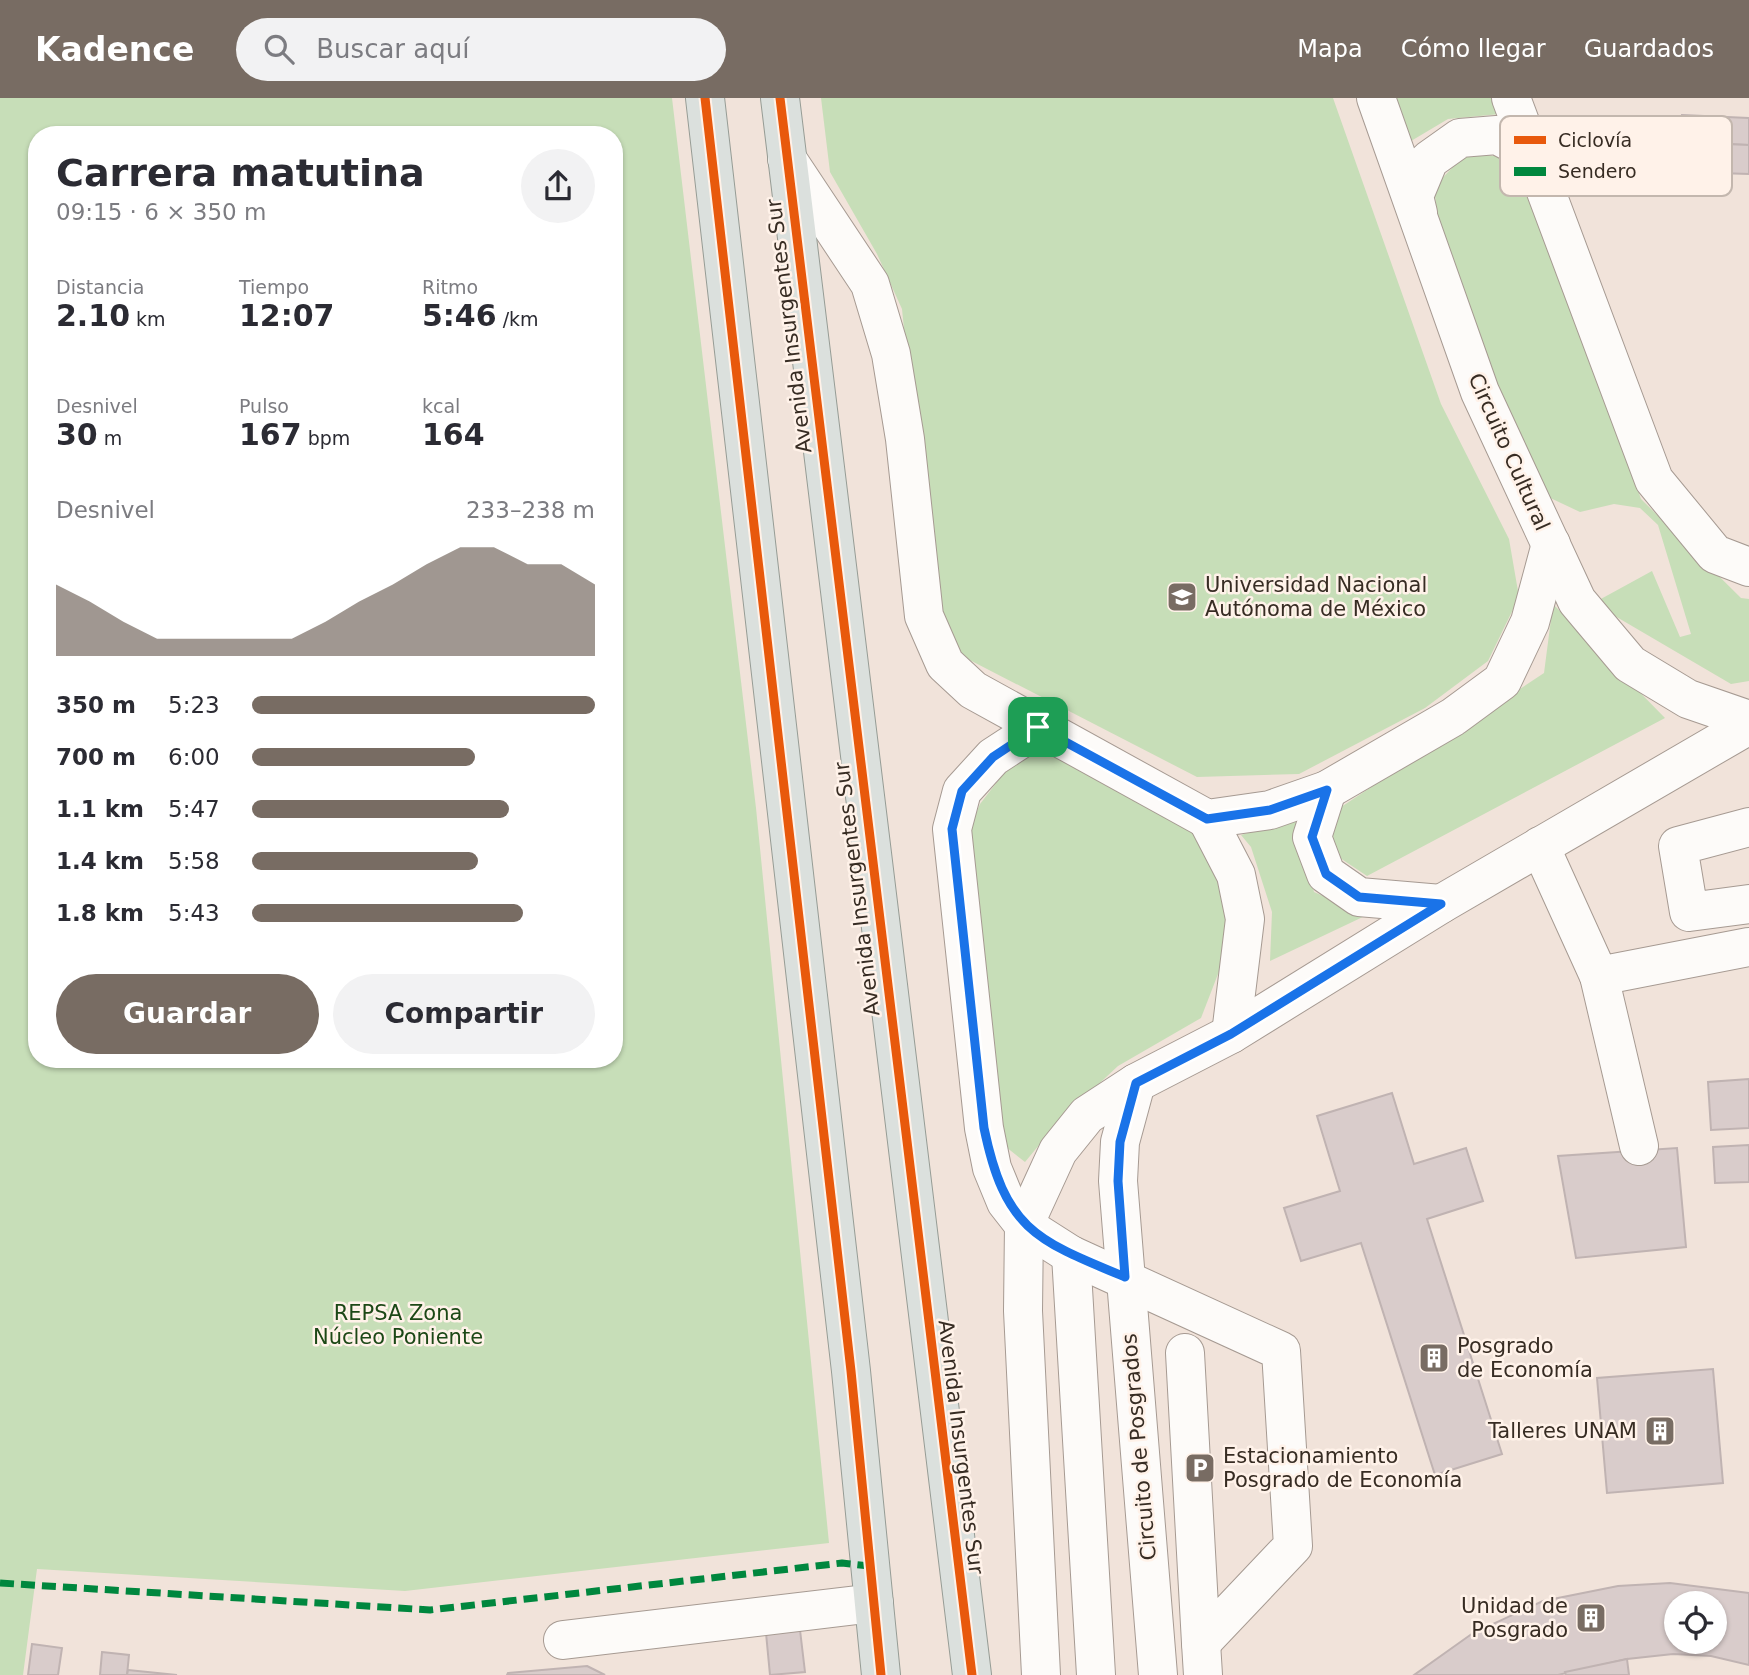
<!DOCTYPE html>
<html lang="es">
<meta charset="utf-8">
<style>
body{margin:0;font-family:"DejaVu Sans",sans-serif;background:#f2f2f3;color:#2b2b33;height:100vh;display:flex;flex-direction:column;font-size:26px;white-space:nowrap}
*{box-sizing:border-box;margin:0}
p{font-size:23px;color:#7c7c81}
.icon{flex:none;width:38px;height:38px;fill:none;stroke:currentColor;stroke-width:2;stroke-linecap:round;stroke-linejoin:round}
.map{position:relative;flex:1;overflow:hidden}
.panel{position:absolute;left:28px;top:28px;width:595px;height:942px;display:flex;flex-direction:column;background:#fff;border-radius:28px;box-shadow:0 2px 5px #0004}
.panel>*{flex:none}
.buttons{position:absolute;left:1664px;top:1493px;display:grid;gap:14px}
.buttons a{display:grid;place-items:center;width:63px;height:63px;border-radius:50%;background:#fff;box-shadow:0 2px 5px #0004;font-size:35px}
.pin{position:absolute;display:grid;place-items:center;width:60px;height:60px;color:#fff;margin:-30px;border-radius:14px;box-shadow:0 4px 10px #0006}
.round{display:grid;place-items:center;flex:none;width:74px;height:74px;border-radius:37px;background:#f2f2f3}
.head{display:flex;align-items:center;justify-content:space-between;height:119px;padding:0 28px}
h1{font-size:38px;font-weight:700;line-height:52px}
.figures{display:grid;grid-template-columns:repeat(3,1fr);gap:10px;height:119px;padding:7px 28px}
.figures div{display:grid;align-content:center}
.figures b{font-size:30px;font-weight:700}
.figures small{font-size:19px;font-weight:400}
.figures p{font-size:19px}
.chart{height:196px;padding:14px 28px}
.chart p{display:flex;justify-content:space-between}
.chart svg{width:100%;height:126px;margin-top:7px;fill:#786c63;opacity:.7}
.primary-button{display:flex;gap:14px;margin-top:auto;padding:14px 28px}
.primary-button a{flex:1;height:80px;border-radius:42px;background:#786c63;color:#fff;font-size:28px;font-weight:700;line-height:80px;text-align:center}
.primary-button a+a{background:#f2f2f3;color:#2b2b33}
ul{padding:0 28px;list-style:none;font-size:23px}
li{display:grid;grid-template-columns:112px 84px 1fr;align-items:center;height:52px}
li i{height:18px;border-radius:9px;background:#786c63}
header{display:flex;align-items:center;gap:42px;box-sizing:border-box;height:98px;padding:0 35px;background:#786c63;color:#fff}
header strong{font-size:33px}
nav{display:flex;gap:38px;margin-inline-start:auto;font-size:24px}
.search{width:490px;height:63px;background:#f2f2f3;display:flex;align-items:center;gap:18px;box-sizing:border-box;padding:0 24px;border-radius:38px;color:#7c7c81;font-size:26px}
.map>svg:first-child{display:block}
</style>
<header>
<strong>Kadence</strong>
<div class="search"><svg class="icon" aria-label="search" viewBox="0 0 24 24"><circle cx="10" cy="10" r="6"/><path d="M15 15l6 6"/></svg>Buscar aquí</div>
<nav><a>Mapa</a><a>Cómo llegar</a><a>Guardados</a></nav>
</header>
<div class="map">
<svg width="1749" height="1577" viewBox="0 0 1749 1577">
<rect width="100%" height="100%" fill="#f1e3da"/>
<g fill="#c7deb8" fill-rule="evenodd">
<path d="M0,0h672l84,710 73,735 -424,48 -368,-22 -14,106h-23zM37,37h577v924h-577z"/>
<polygon points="821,0 1333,0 1441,306 1509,441 1519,499 1488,563 1425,610 1299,676 1197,679 958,556 929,479 902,211 877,156 830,74"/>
<polygon points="1392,0 1494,0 1500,16 1448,21 1406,46"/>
<polygon points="1466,55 1513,60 1536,101 1641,401 1741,500 1749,501 1749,583 1731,586 1603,511 1599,502 1652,473 1680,539 1691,536 1658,427 1640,410 1614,406 1580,414 1544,397 1502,316 1440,144 1434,89"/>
<polygon points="1553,506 1665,620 1367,778 1334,756 1332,715 1544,575"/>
<polygon points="1049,650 1188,720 1218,780 1230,845 1201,920 1118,968 1059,1023 1025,1064 1006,1049 965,741 980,706 1014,662"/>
<polygon points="1303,719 1303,749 1314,794 1367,817 1270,863 1272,814 1251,749 1241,737"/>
</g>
<g fill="#d9cccb" stroke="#c0b3b2" stroke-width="2" fill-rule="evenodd">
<polygon points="1682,17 1749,20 1749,47 1680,44"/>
<polygon points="1680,44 1749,47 1749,76 1719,75 1719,57 1680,55"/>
<polygon points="1749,981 1749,1030 1711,1032 1708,984"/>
<polygon points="1392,995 1414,1066 1466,1050 1483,1103 1427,1121 1502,1356 1435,1377 1361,1145 1301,1163 1284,1110 1340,1093 1317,1018"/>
<polygon points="1749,1047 1749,1084 1715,1085 1713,1049"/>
<polygon points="1677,1050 1686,1149 1576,1160 1558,1058"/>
<polygon points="1713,1271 1723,1385 1607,1395 1597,1280"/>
<path d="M1670,1485l79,10v72l-38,-9 -38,-2 -46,5 -69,16h-144l59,-42 70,-32 75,-15zM1676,1505h39v39h-39z"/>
<polygon points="800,1532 805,1574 770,1577 766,1535"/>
<polygon points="32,1546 62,1550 58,1577 28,1577"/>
<polygon points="102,1554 129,1557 127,1577 100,1577"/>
<polygon points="1627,1561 1629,1577 1566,1577 1565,1574"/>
<polygon points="587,1568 605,1577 507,1577 508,1575"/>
<polygon points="128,1572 177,1577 127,1577"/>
</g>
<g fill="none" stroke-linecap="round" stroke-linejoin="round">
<g stroke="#a69a92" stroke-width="40">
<g id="minor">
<polyline points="1376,0 1480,294 1577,503 1630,566 1688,601 1749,622"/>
<polyline points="1511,0 1654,382 1715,456 1749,469"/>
<polyline points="787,61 870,186 891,256 905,341 924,518 945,566 973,592 1207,721 1270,712 1327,692 1453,619 1502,583 1530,524 1551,446"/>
<polyline points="1418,115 1414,98 1429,62 1460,40 1497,37 1531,55"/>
<polyline points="1039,629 993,659 962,693 952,731 984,1030 992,1070 1006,1104 1024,1127 1071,1157 1281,1253 1293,1448 1201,1545 1185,1255"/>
<polyline points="1327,692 1312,739 1326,776 1359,799 1441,806"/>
<polyline points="1207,721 1236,777 1245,821 1231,936"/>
<polyline points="1749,729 1678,748 1689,814 1749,806"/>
<polyline points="1540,748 1599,878 1749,849"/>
<polyline points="1599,878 1639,1048"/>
<polyline points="1136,985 1120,1044 1118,1083 1158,1577"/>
<polyline points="1071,1157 1096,1577"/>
<polyline points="563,1542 874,1505"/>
<polyline points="1201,1545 1203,1577"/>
<polyline points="1041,1577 1023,1213 1024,1127 1058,1053 1087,1017 1136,985 1231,936 1441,806 1749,627"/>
</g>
</g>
<g stroke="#969c95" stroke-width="40">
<g id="major">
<polyline points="705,0 851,1273 881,1577"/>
<polyline points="780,0 972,1577"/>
</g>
</g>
<use href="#minor" stroke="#fdfbf9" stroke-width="38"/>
<use href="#major" stroke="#dbe0dd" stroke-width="38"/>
<polyline stroke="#00873e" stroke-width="7" stroke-dasharray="14 7" stroke-linecap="butt" points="0,1485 430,1512 842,1465 870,1468"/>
<g stroke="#fff2e9" stroke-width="13">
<g id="cycleway">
<polyline points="705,0 851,1273 881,1577"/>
<polyline points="780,0 972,1577"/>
</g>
</g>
<use href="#cycleway" stroke="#e8590c" stroke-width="9"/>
</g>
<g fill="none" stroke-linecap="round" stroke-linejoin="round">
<g stroke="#fff" stroke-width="14">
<path id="route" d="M1038,629l169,92 63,-9 57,-20 -15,47 14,37 33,23 82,7 -210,130 -95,49 -16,59 -2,39 7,96c-90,-37 -120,-48 -141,-149l-32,-299 10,-38 31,-34z"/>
</g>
<use href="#route" stroke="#1a73e8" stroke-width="9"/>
</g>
<defs>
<g id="university-square" transform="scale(1.575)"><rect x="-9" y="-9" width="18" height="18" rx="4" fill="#786c63" stroke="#fff2e9"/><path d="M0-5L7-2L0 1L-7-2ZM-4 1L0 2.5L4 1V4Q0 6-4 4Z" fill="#fff"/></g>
<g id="building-square" transform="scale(1.575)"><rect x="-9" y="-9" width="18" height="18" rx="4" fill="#786c63" stroke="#fff2e9"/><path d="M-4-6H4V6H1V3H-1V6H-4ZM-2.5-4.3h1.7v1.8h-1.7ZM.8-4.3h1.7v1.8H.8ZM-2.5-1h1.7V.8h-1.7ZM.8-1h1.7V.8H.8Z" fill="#fff"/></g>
<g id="parking-square" transform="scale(1.575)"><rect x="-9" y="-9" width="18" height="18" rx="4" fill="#786c63" stroke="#fff2e9"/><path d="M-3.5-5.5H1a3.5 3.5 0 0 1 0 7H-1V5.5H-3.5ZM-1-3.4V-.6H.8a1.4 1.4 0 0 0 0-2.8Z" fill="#fff"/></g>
</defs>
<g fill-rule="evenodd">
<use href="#university-square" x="1182" y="499"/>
<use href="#building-square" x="1434" y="1260"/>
<use href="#building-square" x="1660" y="1333"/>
<use href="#parking-square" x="1200" y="1370"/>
<use href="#building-square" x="1591" y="1520"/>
</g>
<g text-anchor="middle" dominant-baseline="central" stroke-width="5" stroke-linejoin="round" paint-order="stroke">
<g font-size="21" fill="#372c23" stroke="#fff2e9">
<text transform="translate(789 228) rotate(-97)">Avenida Insurgentes Sur</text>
<text transform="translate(1509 354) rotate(66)">Circuito Cultural</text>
<text transform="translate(857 791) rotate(-97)">Avenida Insurgentes Sur</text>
<text transform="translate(961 1349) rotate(83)">Avenida Insurgentes Sur</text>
<text transform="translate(1139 1349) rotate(-95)">Circuito de Posgrados</text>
</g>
<g font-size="21" fill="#372c23" stroke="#fff2e9" text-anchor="start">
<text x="1205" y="487">Universidad Nacional<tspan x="1205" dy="24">Autónoma de México</tspan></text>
<text x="1457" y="1248">Posgrado<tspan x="1457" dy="24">de Economía</tspan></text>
<text x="1637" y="1333" text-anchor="end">Talleres UNAM</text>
<text x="1223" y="1358">Estacionamiento<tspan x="1223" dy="24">Posgrado de Economía</tspan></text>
<text x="1568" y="1508" text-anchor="end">Unidad de<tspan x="1568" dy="24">Posgrado</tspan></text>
</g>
<g font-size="21" fill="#1c4816" stroke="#fff2e9">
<text x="398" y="1215">REPSA Zona<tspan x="398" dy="24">Núcleo Poniente</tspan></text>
</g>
</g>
<rect x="1500" y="18" width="232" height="80" rx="10" fill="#fff2e9" stroke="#c3b7ae" stroke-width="2"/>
<rect x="1514" y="38" width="32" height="8" fill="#e8590c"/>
<rect x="1514" y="69" width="32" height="9" fill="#00873e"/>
<g font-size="19" fill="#372c23">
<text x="1558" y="49">Ciclovía</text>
<text x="1558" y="80">Sendero</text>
</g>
</svg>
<div class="buttons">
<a><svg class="icon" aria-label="locate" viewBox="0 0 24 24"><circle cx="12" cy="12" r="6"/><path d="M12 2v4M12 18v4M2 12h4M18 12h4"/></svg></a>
</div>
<div class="pin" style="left:1038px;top:629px;background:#1e9e55"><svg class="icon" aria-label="arrive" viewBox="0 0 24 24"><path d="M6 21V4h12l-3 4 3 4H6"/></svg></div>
<section class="panel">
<div class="head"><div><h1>Carrera matutina</h1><p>09:15 · 6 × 350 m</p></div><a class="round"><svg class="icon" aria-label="share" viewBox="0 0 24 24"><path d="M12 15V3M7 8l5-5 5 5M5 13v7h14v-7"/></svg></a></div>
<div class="figures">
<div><p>Distancia</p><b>2.10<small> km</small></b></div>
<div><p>Tiempo</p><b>12:07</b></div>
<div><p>Ritmo</p><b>5:46<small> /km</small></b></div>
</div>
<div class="figures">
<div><p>Desnivel</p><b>30<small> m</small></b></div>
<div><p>Pulso</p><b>167<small> bpm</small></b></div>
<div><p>kcal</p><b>164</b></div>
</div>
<div class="chart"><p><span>Desnivel</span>233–238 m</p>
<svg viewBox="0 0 160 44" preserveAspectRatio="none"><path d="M0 44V19L10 25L20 32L30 38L40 38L50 38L60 38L70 38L80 32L90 25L100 19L110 12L120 6L130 6L140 12L150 12L160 19V44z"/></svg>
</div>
<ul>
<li><b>350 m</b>5:23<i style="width:100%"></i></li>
<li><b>700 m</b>6:00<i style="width:65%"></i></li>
<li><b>1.1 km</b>5:47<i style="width:75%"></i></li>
<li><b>1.4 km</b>5:58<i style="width:66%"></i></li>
<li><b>1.8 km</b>5:43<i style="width:79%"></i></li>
</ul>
<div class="primary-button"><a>Guardar</a><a>Compartir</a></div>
</section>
</div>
